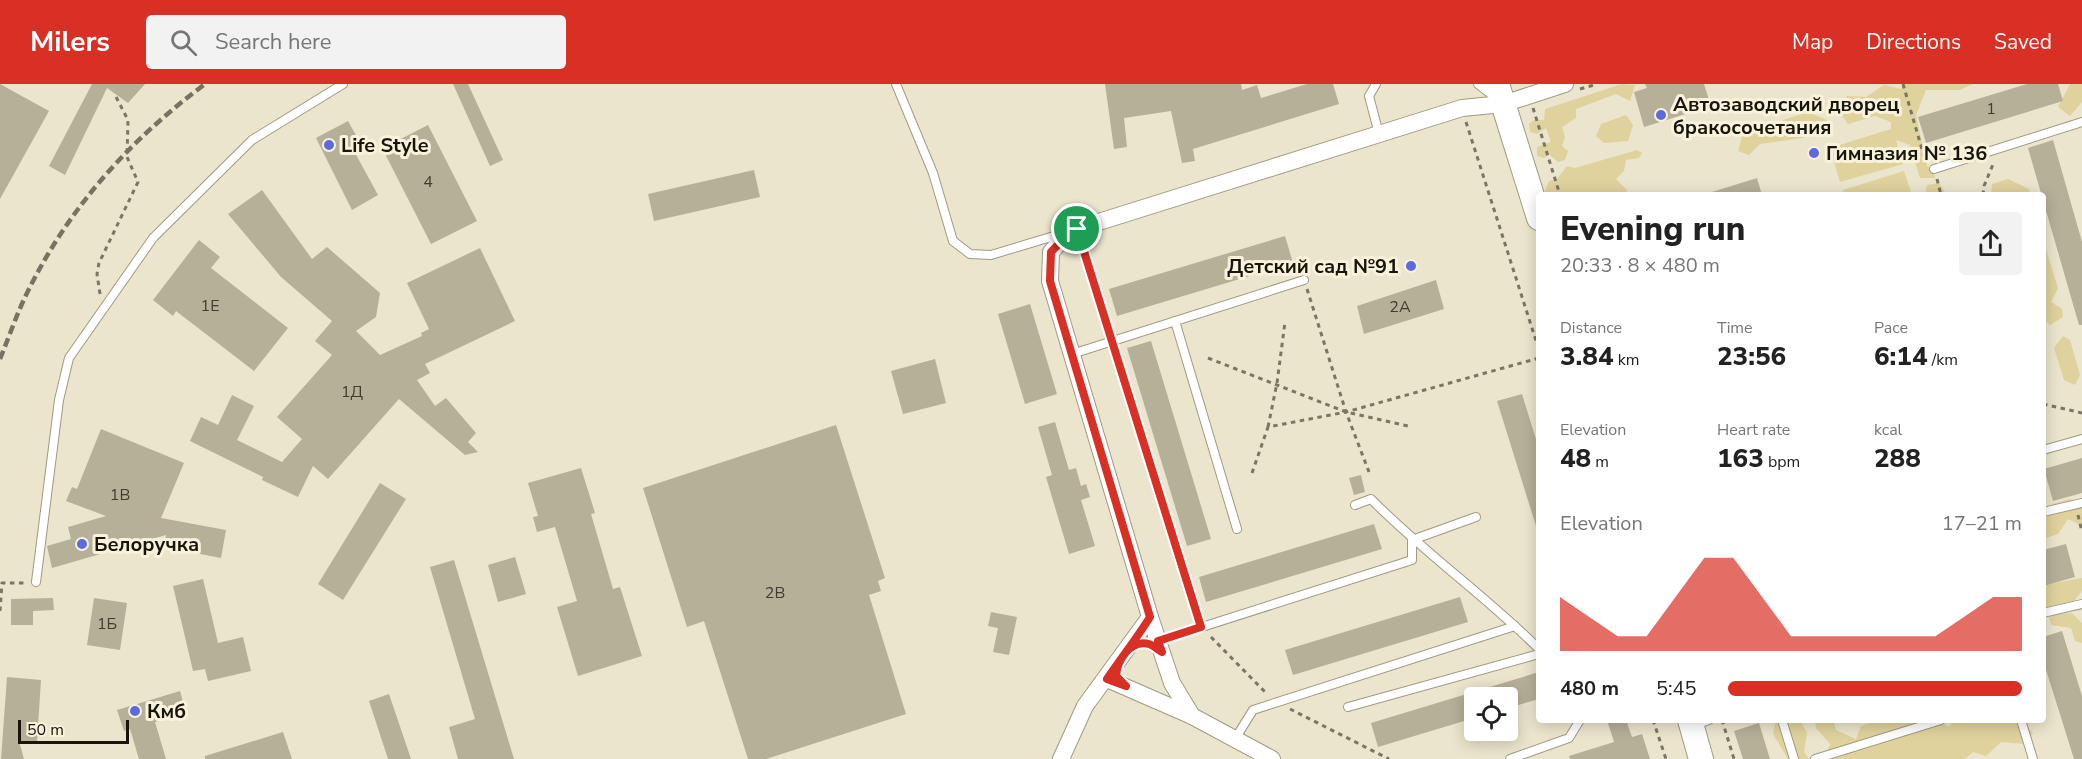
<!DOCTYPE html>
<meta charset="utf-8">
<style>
body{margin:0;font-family:"Nunito Sans",sans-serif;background:#f2f2f2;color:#222;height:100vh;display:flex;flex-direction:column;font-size:22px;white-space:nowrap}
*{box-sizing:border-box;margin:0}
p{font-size:20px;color:#767676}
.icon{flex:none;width:33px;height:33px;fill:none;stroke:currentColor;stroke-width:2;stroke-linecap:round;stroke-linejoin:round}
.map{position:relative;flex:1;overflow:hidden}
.drawer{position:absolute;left:1536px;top:108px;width:510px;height:531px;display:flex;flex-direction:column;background:#fff;border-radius:6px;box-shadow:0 3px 15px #0003}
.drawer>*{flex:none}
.buttons{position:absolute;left:1464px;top:603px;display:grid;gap:12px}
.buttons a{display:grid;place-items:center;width:54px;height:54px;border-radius:6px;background:#fff;box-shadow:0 3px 15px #0003;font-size:30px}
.scale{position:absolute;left:18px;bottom:15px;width:111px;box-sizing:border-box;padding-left:6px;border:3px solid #17150c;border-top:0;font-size:16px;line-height:21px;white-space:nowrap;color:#17150c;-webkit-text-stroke:4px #f8f2da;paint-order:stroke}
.pin{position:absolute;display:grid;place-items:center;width:51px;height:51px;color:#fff;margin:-26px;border:3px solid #fff;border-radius:50%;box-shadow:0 2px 6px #0007}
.round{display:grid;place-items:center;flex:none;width:63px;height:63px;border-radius:6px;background:#f2f2f2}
.head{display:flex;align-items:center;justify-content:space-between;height:102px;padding:0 24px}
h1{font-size:33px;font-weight:800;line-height:45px}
.stats{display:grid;grid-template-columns:repeat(3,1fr);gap:9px;height:102px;padding:6px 24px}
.stats div{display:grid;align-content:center}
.stats b{font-size:26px;font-weight:800}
.stats small{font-size:16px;font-weight:400}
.stats p{font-size:16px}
.chart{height:168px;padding:12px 24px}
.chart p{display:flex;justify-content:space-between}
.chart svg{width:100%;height:108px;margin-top:6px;fill:#d93025;opacity:.7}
ul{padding:0 24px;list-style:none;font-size:20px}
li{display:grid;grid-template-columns:96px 72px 1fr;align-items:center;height:45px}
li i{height:15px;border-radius:8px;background:#d93025}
header{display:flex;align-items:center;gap:36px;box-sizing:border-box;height:84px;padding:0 30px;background:#d93025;color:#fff}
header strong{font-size:28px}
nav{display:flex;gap:33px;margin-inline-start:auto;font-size:21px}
.search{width:420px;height:54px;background:#f2f2f2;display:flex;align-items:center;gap:15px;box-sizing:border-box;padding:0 21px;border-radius:6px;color:#767676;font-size:22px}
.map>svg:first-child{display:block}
</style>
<header>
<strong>Milers</strong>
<div class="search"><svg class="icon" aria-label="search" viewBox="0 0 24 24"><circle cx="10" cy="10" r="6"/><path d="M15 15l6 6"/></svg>Search here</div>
<nav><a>Map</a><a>Directions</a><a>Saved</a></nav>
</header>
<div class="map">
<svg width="2082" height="675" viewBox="0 0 2082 675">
<rect width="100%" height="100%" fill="#ebe5cd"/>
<g fill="#e0d29d">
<polygon points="1622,0 1635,1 1630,17 1616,10 1576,25 1576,34 1562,43 1565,53 1562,62 1568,67 1565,76 1558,78 1549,70 1544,74 1537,72 1537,63 1551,58 1546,44 1537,50 1530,48 1529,40 1534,36 1544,36 1545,25"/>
<polygon points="1904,0 1973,0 1960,6 1926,6 1916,31 1927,82 1934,85 1935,94 1920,94 1910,61 1896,56 1903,80 1840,98 1830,64 1891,45 1891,38 1875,32 1848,40 1837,25 1847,12 1866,13 1884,1 1901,5"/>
<polygon points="2070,0 2082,0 2082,18 2070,32 2058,23"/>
<polygon points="1808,28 1827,36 1827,45 1802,54 1760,60 1749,71 1738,67 1742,53 1759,44 1780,44 1783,36"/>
<polygon points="1626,31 1633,41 1628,57 1604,59 1596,52 1601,40"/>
<polygon points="1637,66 1642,69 1639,74 1626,76 1624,87 1616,95 1627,106 1626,111 1547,111 1545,107 1549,97 1557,95 1567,82 1575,84"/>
<polygon points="1904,87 1912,111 1844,111 1843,106"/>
<polygon points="2008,95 2029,105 2031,111 1991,111 1992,100"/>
<polygon points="1939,99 1947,111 1925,111 1927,101"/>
<polygon points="2043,156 2058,204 2051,218 2062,225 2063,233 2050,241 2043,234"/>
<polygon points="2063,252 2070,256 2080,291 2075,301 2064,296 2054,264"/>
<polygon points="2069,415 2082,418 2082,442 2068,435 2058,450 2043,455 2043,423"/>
<polygon points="2082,494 2082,507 2074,517 2043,524 2043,501"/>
<polygon points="2072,529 2082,539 2082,559 2075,557 2071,544 2051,541 2049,531"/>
<polygon points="1763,636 1800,636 1807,649 1804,668 1809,675 1788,675 1773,650 1775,639"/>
<path d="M1815,636h18l3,10 20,9 5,-13c26,-8 65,-12 88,1l6,-7h67l11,13 -9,11 -23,-2 -15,14 -13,-4 -8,7h-141l6,-15 -14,-16z"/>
</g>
<g fill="#b6b099">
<polygon points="0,0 49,27 0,115"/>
<polygon points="92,0 145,0 128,19 107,4 65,91 49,82"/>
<polygon points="453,0 468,0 503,76 490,82"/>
<polygon points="1105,0 1241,0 1242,6 1257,1 1261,14 1307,0 1333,0 1339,20 1193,65 1195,77 1182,79 1171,27 1124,34 1127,63 1114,65"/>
<polygon points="1645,0 1704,0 1711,22 1644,43 1634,8 1647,4"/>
<polygon points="2027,0 2058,0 2063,17 1926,59 1918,33"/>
<polygon points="348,37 362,62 354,67 378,111 352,126 316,54"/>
<polygon points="428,41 477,137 431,160 379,58 389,52 393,59"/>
<polygon points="2053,56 2082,158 2082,241 2079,241 2028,64"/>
<polygon points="754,86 760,113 654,137 648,110"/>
<polygon points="1757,94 1762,111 1713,111 1712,108"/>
<polygon points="262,106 312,175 327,163 380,209 376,233 356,247 380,271 422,252 421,249 429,245 407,199 480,164 515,237 425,280 430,289 417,296 435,322 446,314 476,349 468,358 478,368 465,371 399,315 328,395 313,382 298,413 262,396 263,393 190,357 201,333 218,341 232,311 254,322 237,356 282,378 302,355 277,333 332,271 315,257 332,237 281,193 228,130"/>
<polygon points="1285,152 1293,179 1117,232 1109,205"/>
<polygon points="199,156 220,173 211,184 288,244 254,287 176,227 173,232 153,216"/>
<polygon points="1436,196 1444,225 1364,250 1357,222"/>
<polygon points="1030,220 1057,310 1025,320 998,230"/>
<polygon points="1151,257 1211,455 1187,462 1127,264"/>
<polygon points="935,275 946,319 903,330 891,287"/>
<polygon points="1522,310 1539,365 1539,442 1536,442 1497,317"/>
<polygon points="1055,338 1069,386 1076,384 1081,402 1086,400 1090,413 1081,416 1095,462 1069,470 1046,393 1052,391 1038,343"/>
<polygon points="836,341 885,494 878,497 881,507 869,511 906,630 766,675 748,675 704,537 687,543 643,404"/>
<polygon points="101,345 184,379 161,434 226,446 221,474 164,463 166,451 52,484 47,462 71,455 68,443 106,432 66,417 72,403 77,405"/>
<polygon points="2082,374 2082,409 2053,417 2044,385"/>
<polygon points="581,384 595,429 591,430 613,505 620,503 642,572 578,592 557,523 577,517 555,443 537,448 533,433 538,432 528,399"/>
<polygon points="1361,391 1365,408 1354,411 1349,394"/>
<polygon points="380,399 406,415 343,516 318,500"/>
<polygon points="1374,440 1382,465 1206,518 1199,493"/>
<polygon points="2066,460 2075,493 2043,502 2043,466"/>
<polygon points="515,473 526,510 498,518 488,481"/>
<polygon points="454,476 514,675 458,675 449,643 475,635 430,483"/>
<polygon points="203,495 218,559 243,553 251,587 208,597 205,585 193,587 173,502"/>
<polygon points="1460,513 1468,538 1293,591 1285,566"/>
<polygon points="53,514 54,526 33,527 33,541 11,541 11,515"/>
<polygon points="94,514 127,519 120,566 87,561"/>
<polygon points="991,528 1017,533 1009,571 993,568 998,544 988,542"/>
<polygon points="2062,547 2082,612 2082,675 2074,675 2043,576 2043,553"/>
<polygon points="1539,588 1539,615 1508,624 1508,614 1474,614 1474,634 1378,663 1371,639"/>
<polygon points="7,593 41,596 37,658 19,657 24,675 1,675"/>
<polygon points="180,607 186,629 155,638 166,675 139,675 130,645 124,647 117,626"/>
<polygon points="389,610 411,675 388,675 369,617"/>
<polygon points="1607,636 1626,636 1632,653 1642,650 1650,675 1570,675 1569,672 1614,658"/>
<polygon points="1759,639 1770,675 1743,675 1734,647"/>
<polygon points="283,648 292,675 205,675 205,672"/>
</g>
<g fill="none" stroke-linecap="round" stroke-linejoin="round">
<g stroke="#a09a83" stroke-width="10">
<g id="service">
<polyline points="896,0 933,89 953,157 970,170 991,171 1064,149"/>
<polyline points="1376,0 1369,12 1379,50"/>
<polyline points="1478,0 1496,14"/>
<polyline points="1934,85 2082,38"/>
<polyline points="1175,237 1237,445"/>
<polyline points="1072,270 1304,196"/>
<polyline points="2043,366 2082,355"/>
<path d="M1355,421l16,-6c53,54 115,97 168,150"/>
<polyline points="2043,428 2082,419"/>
<polyline points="36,498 59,316 69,274 153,154 252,56 343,0"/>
<polyline points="2043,529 2082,520"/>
<polyline points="1158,557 1412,476 1412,456 1476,433"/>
<polyline points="1348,623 1539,570"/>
<polyline points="1782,636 1794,675"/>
<polyline points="2021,636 2033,675"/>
<polyline points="1695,641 1709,636"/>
<polyline points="1235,655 1253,626 1515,542"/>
<polyline points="1510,675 1569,654 1580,636"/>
<polyline points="1815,675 1941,636"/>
</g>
</g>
<g stroke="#a09a83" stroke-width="18">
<g id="minor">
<polyline points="1107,595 1192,632 1272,675"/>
<polyline points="1192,632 1172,599 1150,533 1050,197 1051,168 1070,147 1462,24 1503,20 1565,0"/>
<polyline points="1061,675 1085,622 1150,533"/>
</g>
</g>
<g stroke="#a09a83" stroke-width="26">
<g id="secondary">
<polyline points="1497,0 1539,134"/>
<polyline points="1690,636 1701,675"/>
</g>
</g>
<g stroke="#7a7666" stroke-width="3" stroke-dasharray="4.5 4.5" stroke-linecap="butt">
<polyline points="1903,0 1926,79"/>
<polyline points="1580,5 1597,0"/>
<polyline points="1533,24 1560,111"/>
<polyline points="1466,38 1539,266"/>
<polyline points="1937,95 1941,111"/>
<polyline points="1983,111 1984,102 1994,78"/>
<polyline points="1081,158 1108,246"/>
<polyline points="1307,205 1346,328 1369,388"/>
<polyline points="100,210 97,190 99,179 138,98 127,73 128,36 114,9"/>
<polyline points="1115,267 1198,532"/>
<polyline points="1208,274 1346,328 1408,342"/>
<polyline points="2043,320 2082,329"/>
<polyline points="1268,343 1277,299 1285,238"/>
<polyline points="1252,389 1268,343 1346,328 1539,274"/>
<polyline points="2078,431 2082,448"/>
<polyline points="0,527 2,499 26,499"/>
<polyline points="1211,553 1267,610"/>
<polyline points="1290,625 1389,675"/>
<polyline points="1653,636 1666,675"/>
<polyline points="1722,636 1734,675"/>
</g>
<use href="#service" stroke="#fff" stroke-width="8"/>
<use href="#minor" stroke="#fff" stroke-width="16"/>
<use href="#secondary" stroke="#fff" stroke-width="24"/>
<path stroke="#777363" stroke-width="4.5" stroke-dasharray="9 4.5" stroke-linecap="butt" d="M0,275c9,-22 17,-46 28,-68 42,-85 102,-151 177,-207"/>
</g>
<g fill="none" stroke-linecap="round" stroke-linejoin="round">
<g stroke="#fff" stroke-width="12">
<path id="route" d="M1077,145l-6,2 -20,21 -1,29 100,336c-13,21 -29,41 -43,62l19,7 -10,-10c1,-15 14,-37 33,-32 4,1 9,6 13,8l-4,-11 43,-14 -124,-398"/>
</g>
<use href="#route" stroke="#d93025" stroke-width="8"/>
</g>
<g fill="#5e68e0" stroke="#f8f2da" stroke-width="2">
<circle cx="1661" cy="31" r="6"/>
<circle cx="329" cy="61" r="6"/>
<circle cx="1814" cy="69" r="6"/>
<circle cx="1411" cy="182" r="6"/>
<circle cx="82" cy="460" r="6"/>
<circle cx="135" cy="627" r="6"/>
</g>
<g text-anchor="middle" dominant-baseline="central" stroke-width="6" stroke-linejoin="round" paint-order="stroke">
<g font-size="16" fill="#3f3c2f">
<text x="1991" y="25">1</text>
<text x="428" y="98">4</text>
<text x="210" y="222">1Е</text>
<text x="1400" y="223">2А</text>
<text x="352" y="308">1Д</text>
<text x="120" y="411">1В</text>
<text x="775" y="509">2В</text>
<text x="107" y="540">1Б</text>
</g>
<g font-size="20" font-weight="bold" fill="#17150c" stroke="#f8f2da" text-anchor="start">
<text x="1673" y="20">Автозаводский дворец<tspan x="1673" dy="23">бракосочетания</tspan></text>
<text x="341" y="61">Life Style</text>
<text x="1826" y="69">Гимназия № 136</text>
<text x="1399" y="182" text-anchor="end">Детский сад №91</text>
<text x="94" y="460">Белоручка</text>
<text x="147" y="627">Кмб</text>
</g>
</g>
</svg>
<div class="buttons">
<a><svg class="icon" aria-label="locate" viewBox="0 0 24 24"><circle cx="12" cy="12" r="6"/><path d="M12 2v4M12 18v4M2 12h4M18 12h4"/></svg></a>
</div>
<div class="scale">50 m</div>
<div class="pin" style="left:1077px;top:145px;background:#1e9e55"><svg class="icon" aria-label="arrive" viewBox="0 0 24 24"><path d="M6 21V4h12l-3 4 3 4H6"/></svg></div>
<section class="drawer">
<div class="head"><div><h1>Evening run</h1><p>20:33 · 8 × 480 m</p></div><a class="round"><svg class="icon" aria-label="share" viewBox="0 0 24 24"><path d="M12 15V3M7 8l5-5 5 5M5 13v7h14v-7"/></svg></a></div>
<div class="stats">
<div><p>Distance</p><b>3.84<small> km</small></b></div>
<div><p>Time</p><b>23:56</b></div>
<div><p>Pace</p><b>6:14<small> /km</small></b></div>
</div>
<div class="stats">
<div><p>Elevation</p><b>48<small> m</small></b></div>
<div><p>Heart rate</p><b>163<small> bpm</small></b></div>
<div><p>kcal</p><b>288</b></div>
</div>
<div class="chart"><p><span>Elevation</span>17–21 m</p>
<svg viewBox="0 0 160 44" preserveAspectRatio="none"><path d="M0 44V22L10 30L20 38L30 38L40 22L50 6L60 6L70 22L80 38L90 38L100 38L110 38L120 38L130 38L140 30L150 22L160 22V44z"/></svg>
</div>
<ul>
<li><b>480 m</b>5:45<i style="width:100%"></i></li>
</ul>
</section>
</div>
